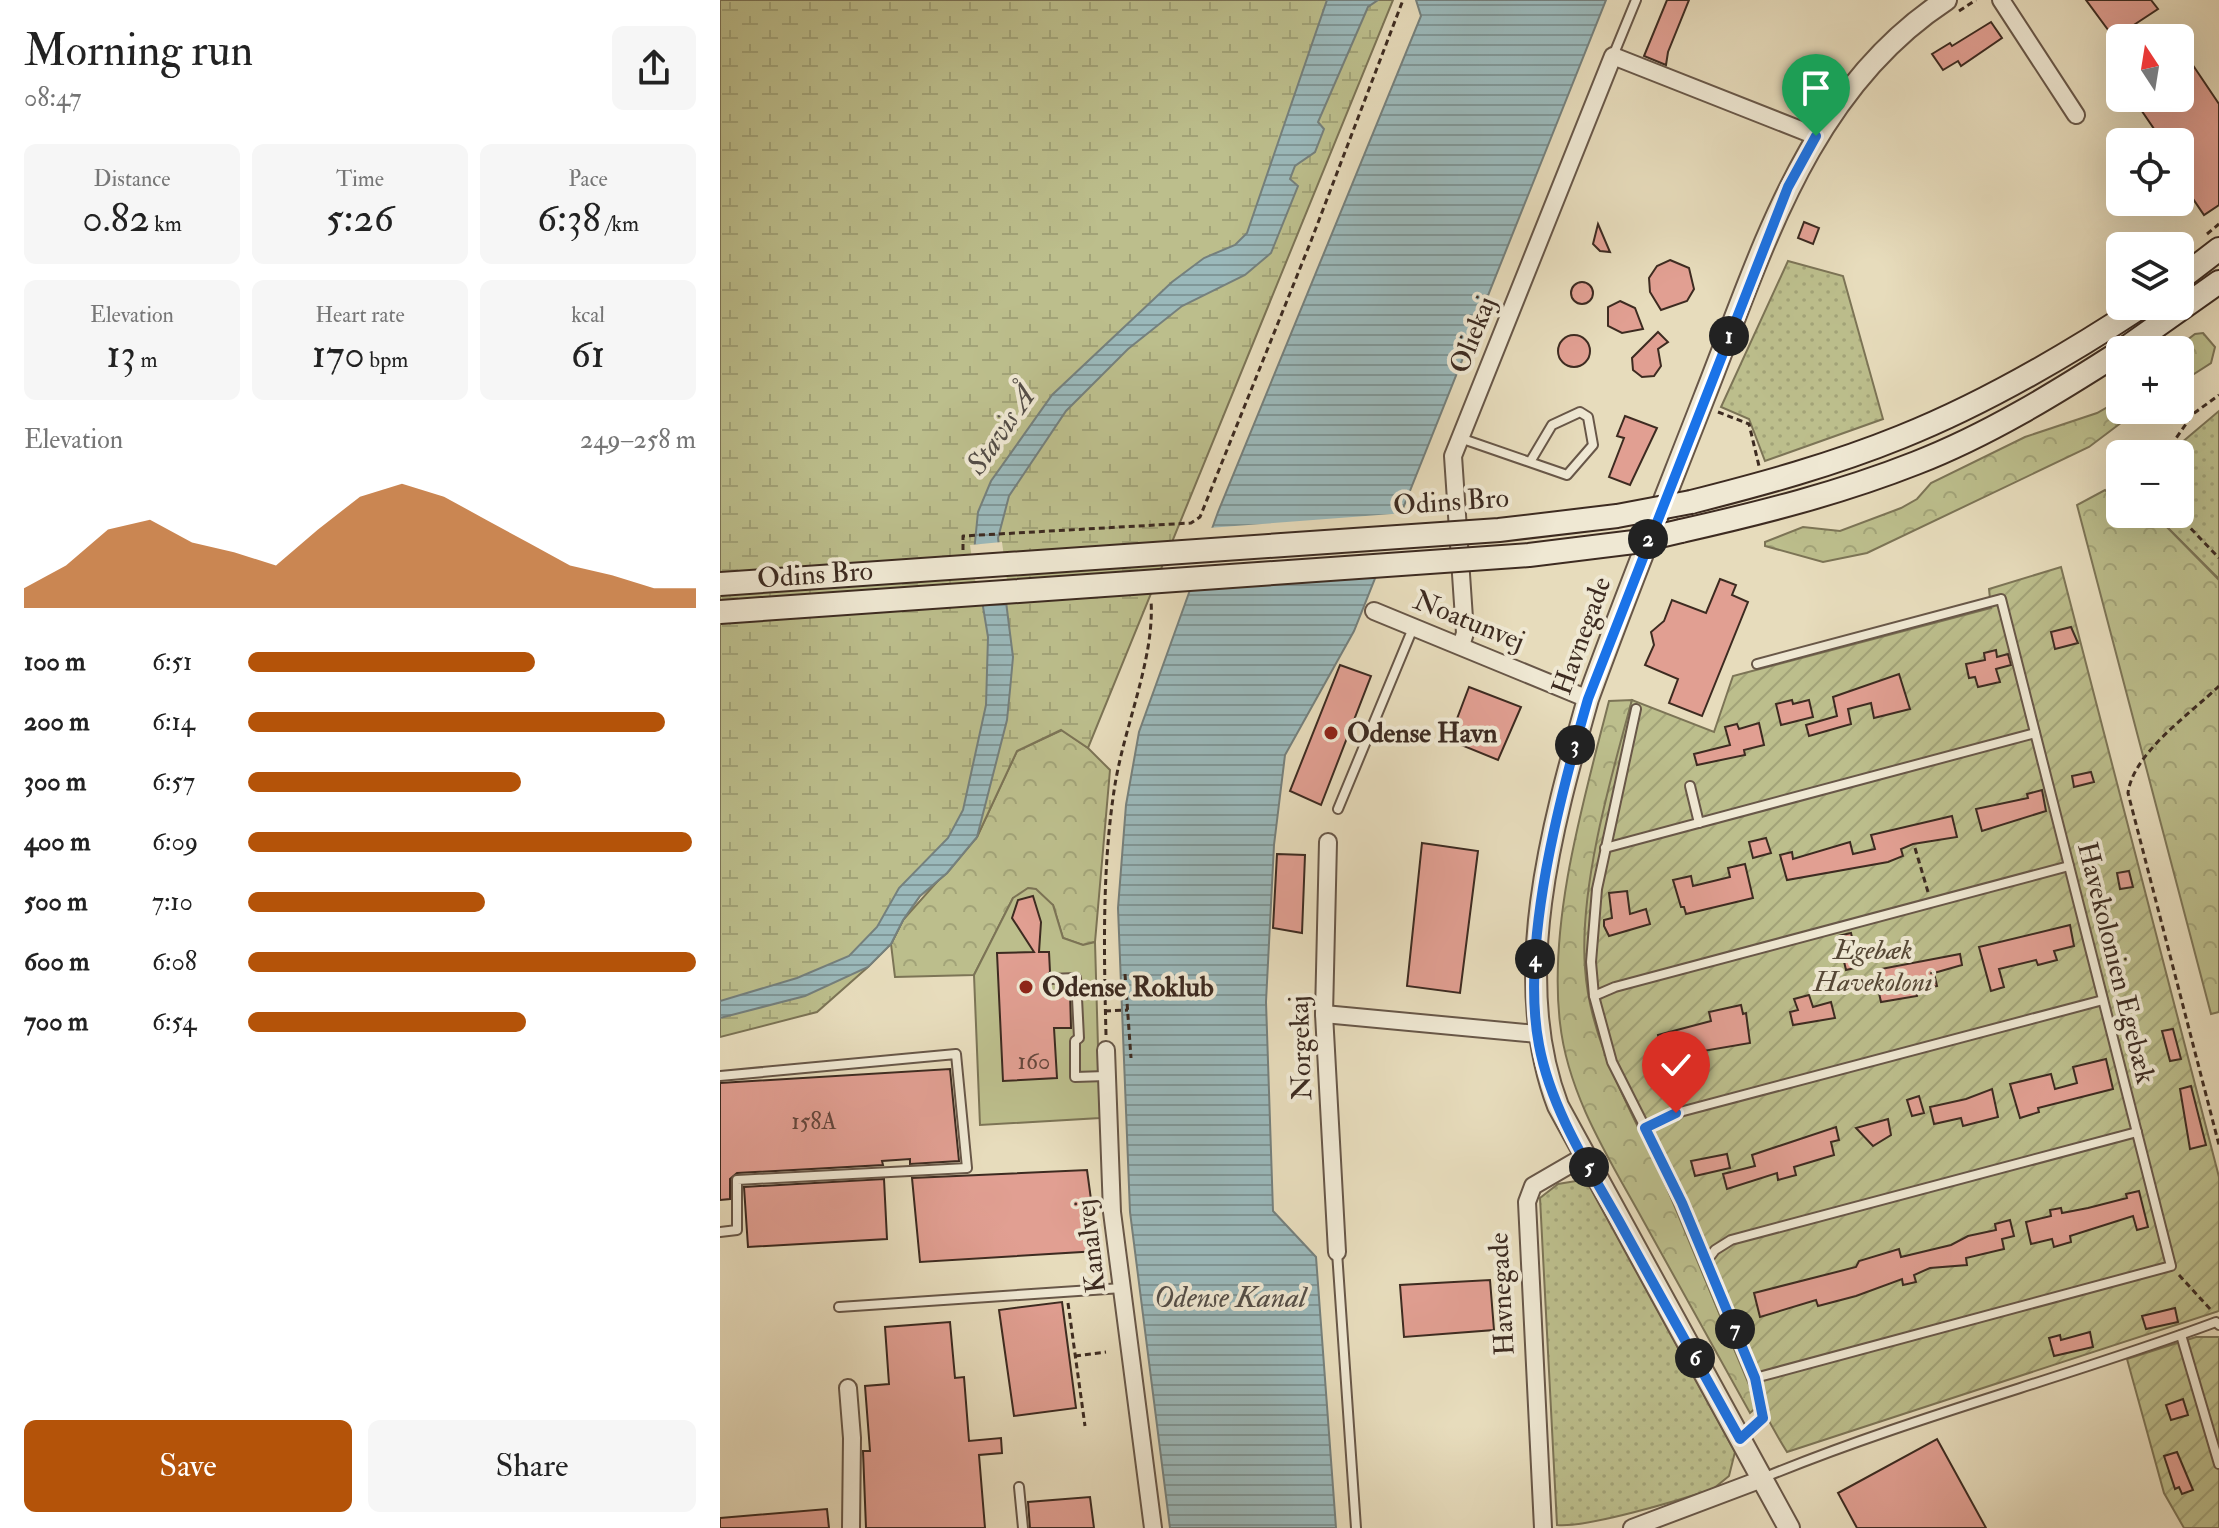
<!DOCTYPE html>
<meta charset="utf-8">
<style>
body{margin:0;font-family:"IM FELL Double Pica",serif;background:#f6f6f6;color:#222;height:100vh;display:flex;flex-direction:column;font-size:30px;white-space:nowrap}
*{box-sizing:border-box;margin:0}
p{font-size:26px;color:#767676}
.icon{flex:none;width:44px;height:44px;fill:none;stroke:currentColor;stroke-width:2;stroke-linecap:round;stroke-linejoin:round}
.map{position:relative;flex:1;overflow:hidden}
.details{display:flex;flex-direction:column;background:#fff;width:720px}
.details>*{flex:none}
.needle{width:52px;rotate:348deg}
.buttons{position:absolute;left:1386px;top:24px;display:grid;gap:16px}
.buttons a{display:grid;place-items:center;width:88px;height:88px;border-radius:12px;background:#fff;box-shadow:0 8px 32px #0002;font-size:40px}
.pin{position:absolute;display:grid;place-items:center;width:68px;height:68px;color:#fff;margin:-82px -34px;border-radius:50% 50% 50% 0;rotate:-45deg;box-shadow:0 0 8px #0007}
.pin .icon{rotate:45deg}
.km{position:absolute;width:40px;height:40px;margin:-20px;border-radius:50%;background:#222;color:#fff;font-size:22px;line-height:40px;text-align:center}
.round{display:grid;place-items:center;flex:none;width:84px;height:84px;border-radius:12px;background:#f6f6f6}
.head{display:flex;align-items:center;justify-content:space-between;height:136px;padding:0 24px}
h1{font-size:44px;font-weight:600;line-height:60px}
.metrics{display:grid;grid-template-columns:repeat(3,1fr);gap:12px;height:136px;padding:8px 24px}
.metrics div{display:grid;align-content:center;border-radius:12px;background:#f6f6f6;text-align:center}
.metrics b{font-size:40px;font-weight:600}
.metrics small{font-size:22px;font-weight:400}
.metrics p{font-size:22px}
.chart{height:224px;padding:16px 24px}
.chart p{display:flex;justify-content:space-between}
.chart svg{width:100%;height:144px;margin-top:8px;fill:#b45309;opacity:.7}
.primary-button{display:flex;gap:16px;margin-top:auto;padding:16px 24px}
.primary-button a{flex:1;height:92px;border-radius:12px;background:#b45309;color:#fff;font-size:32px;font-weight:600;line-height:92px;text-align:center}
.primary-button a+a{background:#f6f6f6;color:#222}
ul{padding:0 24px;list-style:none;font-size:26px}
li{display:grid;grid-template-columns:128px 96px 1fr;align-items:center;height:60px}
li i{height:20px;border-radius:10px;background:#b45309}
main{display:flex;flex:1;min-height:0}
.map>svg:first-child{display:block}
</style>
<main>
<section class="details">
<div class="head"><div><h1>Morning run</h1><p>08:47</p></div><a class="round"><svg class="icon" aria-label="share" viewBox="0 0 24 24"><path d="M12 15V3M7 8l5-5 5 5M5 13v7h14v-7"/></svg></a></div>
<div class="metrics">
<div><p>Distance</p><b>0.82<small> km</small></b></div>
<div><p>Time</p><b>5:26</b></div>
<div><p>Pace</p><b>6:38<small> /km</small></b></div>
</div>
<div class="metrics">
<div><p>Elevation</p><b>13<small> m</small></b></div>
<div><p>Heart rate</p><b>170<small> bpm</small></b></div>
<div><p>kcal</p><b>61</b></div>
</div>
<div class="chart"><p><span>Elevation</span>249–258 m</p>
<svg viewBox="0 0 160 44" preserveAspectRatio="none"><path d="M0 44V38L10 31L20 20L30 17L40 24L50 27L60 31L70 20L80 10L90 6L100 10L110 17L120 24L130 31L140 34L150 38L160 38V44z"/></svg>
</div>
<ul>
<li><b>100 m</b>6:51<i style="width:64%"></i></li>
<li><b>200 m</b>6:14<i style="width:93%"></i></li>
<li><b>300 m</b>6:57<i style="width:61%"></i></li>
<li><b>400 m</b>6:09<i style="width:99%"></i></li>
<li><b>500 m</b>7:10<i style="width:53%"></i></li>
<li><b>600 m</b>6:08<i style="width:100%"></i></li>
<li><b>700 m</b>6:54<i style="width:62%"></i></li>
</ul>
<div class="primary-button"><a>Save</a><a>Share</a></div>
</section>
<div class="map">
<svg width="1499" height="1528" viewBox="0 0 1499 1528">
<defs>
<pattern id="grass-dots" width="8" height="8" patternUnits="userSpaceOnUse" patternTransform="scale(2)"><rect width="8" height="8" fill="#bcbe8c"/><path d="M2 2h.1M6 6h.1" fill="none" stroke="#a2a378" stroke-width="1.8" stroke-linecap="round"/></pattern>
<pattern id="forest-crowns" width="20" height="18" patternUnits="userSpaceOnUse" patternTransform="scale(2)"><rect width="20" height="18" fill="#bcbe8c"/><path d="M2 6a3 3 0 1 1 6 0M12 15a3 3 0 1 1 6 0" fill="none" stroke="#a2a378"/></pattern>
<pattern id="wetland-marsh" width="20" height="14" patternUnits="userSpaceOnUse" patternTransform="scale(2)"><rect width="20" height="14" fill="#bcbe8c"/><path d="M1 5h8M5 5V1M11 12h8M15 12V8" fill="none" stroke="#a2a378"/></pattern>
<pattern id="garden-furrows" width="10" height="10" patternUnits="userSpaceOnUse" patternTransform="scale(2)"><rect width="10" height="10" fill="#bcbe8c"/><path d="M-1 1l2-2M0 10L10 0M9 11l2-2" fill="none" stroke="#a2a378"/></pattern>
<pattern id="water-rules" width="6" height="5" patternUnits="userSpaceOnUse" patternTransform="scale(2)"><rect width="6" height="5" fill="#9bb9bb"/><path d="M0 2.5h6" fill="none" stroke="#809798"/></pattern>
</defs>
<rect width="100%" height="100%" fill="#e7dcbc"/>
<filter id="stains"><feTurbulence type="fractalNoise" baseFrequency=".0025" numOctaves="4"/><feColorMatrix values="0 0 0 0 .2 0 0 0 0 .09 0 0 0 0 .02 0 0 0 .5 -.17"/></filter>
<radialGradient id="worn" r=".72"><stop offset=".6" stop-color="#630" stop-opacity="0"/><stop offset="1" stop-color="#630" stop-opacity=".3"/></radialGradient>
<g fill="url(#grass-dots)" stroke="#7c7456" stroke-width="2">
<polygon points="1068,261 1123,276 1163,419 1045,461 1029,419 1001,407"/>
<polygon points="1499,411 1499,579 1434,514 1460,514 1460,454 1448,454"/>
<path d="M862,1180l9,8 144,264 -6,24 -16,13c-33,11 -126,39 -156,36l-17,-327 18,-14z"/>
</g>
<g fill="url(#forest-crowns)" stroke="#7c7456" stroke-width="2">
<polygon points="1483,333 1495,347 1491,363 1460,383 1460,350 1454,350 1475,334"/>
<polygon points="1400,400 1400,410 1418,410 1369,447 1147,553 1103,562 1045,546 1045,542 1083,527 1120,531 1181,508 1197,499 1211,483 1305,437 1377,413"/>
<polygon points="1385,490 1400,504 1400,514 1434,514 1499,580 1499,1012 1491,1014 1357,505"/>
<path d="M912,700l-39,170 -8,96 31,114 51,108 91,218 -8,7c-35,-63 -70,-127 -106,-191 -34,-62 -76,-126 -84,-199 -12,-102 24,-224 49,-322z"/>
<polygon points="342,730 368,748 390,770 375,942 363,945 343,938 333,905 293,898 254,975 175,977 171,944 183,920 257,837 297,751"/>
</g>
<polygon fill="url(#wetland-marsh)" stroke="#7c7456" stroke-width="2" points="0,0 673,0 368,748 341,730 297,751 257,837 227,873 200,896 183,920 171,944 148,967 97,1012 0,1037"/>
<g fill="url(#garden-furrows)" stroke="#7c7456" stroke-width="2">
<path d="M1341,567l158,610v134l-432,141c-51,-82 -80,-176 -120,-264 -31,-71 -77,-141 -82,-220 -6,-81 26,-191 47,-268l82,32 19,-56 258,-68 -2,-19z"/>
<polygon points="1476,1337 1499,1337 1499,1528 1464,1528 1444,1493 1407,1359"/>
</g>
<polygon fill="#bcbe8c" stroke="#7c7456" stroke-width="2" points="308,888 316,889 333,905 343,938 363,945 375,942 380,1118 260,1125 254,975 293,898"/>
<g fill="url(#water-rules)" stroke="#75807d" stroke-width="2">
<polygon points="607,0 658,0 648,7 598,122 604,129 595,152 575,166 570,179 578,186 551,253 525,275 462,306 408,349 346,411 289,496 278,538 293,657 290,690 287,720 257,837 227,873 200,896 183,920 171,944 148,967 85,996 0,1018 0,1001 77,978 129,956 157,927 179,888 228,838 243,810 266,705 268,637 254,552 258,512 271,481 332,395 452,282 484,258 515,245 527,233"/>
<polygon points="696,0 886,0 634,631 565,755 554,845 546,1002 553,1211 596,1257 616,1528 450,1528 410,1212 398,908 406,805 419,732 498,512 701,16"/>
</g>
<g fill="#e7dcbc">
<polygon points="685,513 659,577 465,591 488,528"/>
<polygon points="282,542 290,603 259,606 250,545"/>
</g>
<g fill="#e19f92" stroke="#3d2b21" stroke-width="2">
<polygon points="947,0 969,0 948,52 946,65 924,56"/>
<polygon points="1366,0 1431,0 1438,9 1394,38"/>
<polygon points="1271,22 1282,38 1241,66 1238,61 1223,70 1212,54 1230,43 1232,46"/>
<polygon points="1460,46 1499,104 1499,205 1484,215 1463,184 1472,179 1460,161 1460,142 1443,142 1413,98 1460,98"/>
<polygon points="1084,222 1099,228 1093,244 1078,238"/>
<polygon points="878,224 890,252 880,251 873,244"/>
<polygon points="950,260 969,268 974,289 967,301 941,310 930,292 929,278 937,266"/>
<circle cx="862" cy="293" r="11"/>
<polygon points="900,301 915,308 923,329 902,333 888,326 888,307"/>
<polygon points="938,332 948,342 938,349 941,366 934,376 922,377 913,370 912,358"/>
<circle cx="854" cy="351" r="16"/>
<polygon points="905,416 937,428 910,485 889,477 904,438 897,436"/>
<polygon points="1000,579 1016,585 1012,595 1028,602 982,716 949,703 958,679 925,665 934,645 931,632 944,621 952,600 986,613"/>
<polygon points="1351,627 1358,643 1335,649 1331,632"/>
<polygon points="1276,650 1277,657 1288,654 1291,665 1276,669 1280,682 1258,687 1255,677 1249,678 1246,664 1265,660 1264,653"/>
<polygon points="620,665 651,676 601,805 570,791"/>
<polygon points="1179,674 1190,709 1154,718 1151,703 1128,709 1131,724 1089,736 1086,725 1117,716 1113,697"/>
<polygon points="749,687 801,707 778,760 729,740"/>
<polygon points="1072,700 1073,704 1089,700 1093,717 1061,725 1056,704"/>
<polygon points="1039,723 1044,745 1024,750 1025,755 977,765 974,754 1010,745 1005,727 1017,724 1019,729"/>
<polygon points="1371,772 1374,782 1354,787 1352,776"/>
<polygon points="1322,790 1326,811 1262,831 1256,809 1308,798 1307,794"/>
<polygon points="1232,816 1237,837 1193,844 1181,849 1183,856 1168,862 1067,880 1060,855 1072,852 1073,859 1130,842 1133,854 1155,849 1151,835"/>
<polygon points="1046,838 1051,853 1033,858 1029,842"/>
<polygon points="702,843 758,851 740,993 687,986"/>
<polygon points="557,854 585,855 582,933 553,928"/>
<polygon points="1025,864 1033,898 966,914 964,907 961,907 953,880 971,876 973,886 1010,877 1008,868"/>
<polygon points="1409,871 1413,887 1400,889 1397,873"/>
<polygon points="907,891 910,914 926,909 930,924 889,936 884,926 884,920 892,918 889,893"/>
<polygon points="313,896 321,922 319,952 329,952 330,972 323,980 330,986 331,993 350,992 351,1028 334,1028 337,1078 283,1081 277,953 314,952 292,918 298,900"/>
<polygon points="1350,925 1354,946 1334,951 1337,960 1318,965 1316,960 1279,969 1284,987 1271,991 1259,947"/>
<polygon points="1131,933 1139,967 1126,970 1118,936"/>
<polygon points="1240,954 1242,965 1214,973 1217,986 1196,991 1197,996 1161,1002 1158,989 1165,987 1161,969"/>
<polygon points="1089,995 1093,1007 1111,1002 1115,1018 1073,1025 1070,1012 1078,1010 1074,999"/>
<polygon points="1021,1005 1023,1014 1026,1013 1030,1043 983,1051 984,1055 944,1065 938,1035 991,1021 989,1012"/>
<polygon points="1453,1029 1461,1059 1450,1061 1442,1031"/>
<polygon points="1386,1059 1393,1089 1318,1108 1319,1112 1300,1118 1290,1084 1331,1074 1335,1089 1357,1083 1353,1067"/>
<polygon points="230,1069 239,1161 190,1164 190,1159 162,1161 163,1165 17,1173 10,1179 10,1199 0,1200 0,1083"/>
<polygon points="1471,1086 1486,1145 1470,1149 1460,1089"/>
<polygon points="1272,1089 1278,1117 1243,1126 1241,1118 1214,1124 1210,1107 1246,1099"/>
<polygon points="1199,1096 1204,1113 1192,1116 1187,1100"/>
<polygon points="1168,1119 1171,1135 1153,1146 1136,1128"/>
<polygon points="1116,1127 1119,1140 1111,1142 1114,1155 1074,1167 1076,1175 1058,1180 1057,1173 1007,1189 1003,1174 1035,1166 1032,1155"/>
<polygon points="1007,1154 1010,1168 975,1176 971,1161"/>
<polygon points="367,1170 378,1251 200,1262 192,1178"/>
<polygon points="164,1179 167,1239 28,1247 24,1187"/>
<polygon points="1419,1191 1428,1227 1417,1230 1413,1216 1350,1236 1351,1242 1334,1247 1332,1239 1311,1244 1306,1222 1331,1216 1330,1210 1341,1208 1342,1213 1368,1208 1407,1198 1406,1194"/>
<polygon points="1290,1220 1294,1236 1282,1239 1284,1249 1246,1258 1247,1265 1210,1268 1194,1275 1196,1282 1183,1285 1182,1279 1136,1296 1098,1306 1096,1300 1040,1317 1034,1293 1136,1267 1139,1261 1179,1249 1181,1257 1231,1245 1248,1236 1276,1230 1275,1224"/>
<polygon points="770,1280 774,1330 684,1337 680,1285"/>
<polygon points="342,1302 356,1408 294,1416 279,1310"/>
<polygon points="1455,1308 1458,1322 1426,1329 1422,1316"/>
<polygon points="230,1322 235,1378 244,1377 249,1441 281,1438 282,1453 259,1455 265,1528 146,1528 143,1451 150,1451 145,1386 169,1384 165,1327"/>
<polygon points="1370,1332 1373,1347 1334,1356 1329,1338 1340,1335 1341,1340"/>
<polygon points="1463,1399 1468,1415 1451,1420 1446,1405"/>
<polygon points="1217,1439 1266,1528 1137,1528 1118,1493"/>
<polygon points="1457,1452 1473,1490 1462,1494 1459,1487 1455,1489 1444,1456"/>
<polygon points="370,1497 374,1528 310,1528 308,1502"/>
<polygon points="107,1509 109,1528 0,1528 0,1518"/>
</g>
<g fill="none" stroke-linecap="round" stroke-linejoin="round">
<g stroke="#685748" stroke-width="12">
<g id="service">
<polyline points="893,56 916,0"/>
<polyline points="740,438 847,475 873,445 868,417 860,412 832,425 810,462"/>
<polyline points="916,709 877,889 871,962 874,996 892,1062 947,1171 1035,1378 1043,1418 1020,1439"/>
<polyline points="970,786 979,823"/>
<polyline points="618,809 693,628"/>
<polyline points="885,848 1315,733"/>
<polyline points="330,979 356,978 359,1038 355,1041 355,1077 386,1076"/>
<polyline points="874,996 895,987 1349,866"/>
<polyline points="0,1076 236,1054 247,1168 17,1180 17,1230 0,1232"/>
<polyline points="925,1128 956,1113 1383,1000"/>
<polyline points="617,1252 636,1528"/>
<polyline points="986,1262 995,1250 1011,1240 1417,1132"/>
<polyline points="119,1307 402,1288"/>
<polyline points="1461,1335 1499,1464"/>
<polyline points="1035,1378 1451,1266 1281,599 1037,664"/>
<path d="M1043,1478c147,-61 303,-100 453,-156l3,3"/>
<polyline points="299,1487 303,1528"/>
</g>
</g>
<g stroke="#685748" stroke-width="20">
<g id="minor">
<polyline points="1281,0 1356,115"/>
<polyline points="654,611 868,699"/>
<polyline points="741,646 745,633 733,456 893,56 1096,136"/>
<polyline points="608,842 604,1014 617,1252"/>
<polyline points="604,1014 817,1034"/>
<polyline points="386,1050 392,1212 433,1528"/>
<polyline points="128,1388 132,1438 131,1528"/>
<polyline points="823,1528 807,1202 813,1186 863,1157"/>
<polyline points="912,1528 1042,1479"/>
</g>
</g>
<g stroke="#685748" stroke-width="24">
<path id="tertiary" d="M1069,1528l-231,-422c-49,-128 -6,-280 30,-407 37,-102 77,-201 116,-301 58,-146 103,-307 242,-398"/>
</g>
<g stroke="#3d2b21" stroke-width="26">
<g id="secondary">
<polyline points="1460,279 1499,249"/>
<polyline points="1403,350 1499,282"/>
<path d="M971,502c71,-18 141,-37 210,-65 85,-34 165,-81 241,-131"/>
<path d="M961,531c80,-18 159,-38 235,-68 72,-28 140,-70 204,-111"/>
</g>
</g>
<g stroke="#3d2b21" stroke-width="3" stroke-dasharray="6 4" stroke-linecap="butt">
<polyline points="1239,11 1256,0"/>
<polyline points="1487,234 1499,224"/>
<polyline points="998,412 1029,424 1039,466"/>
<polyline points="1445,454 1473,414 1499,395"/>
<polyline points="1457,514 1499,558"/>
<polyline points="243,550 243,536 471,523 480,517 591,241 683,0"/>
<path d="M1499,686c-29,28 -86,67 -91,107l91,352"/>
<polyline points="1195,848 1208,892"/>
<polyline points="405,974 411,1058"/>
<polyline points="385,1011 408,1010"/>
<path d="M386,1035c-2,-81 -4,-164 8,-244 9,-63 41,-131 37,-191"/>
<polyline points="1459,1275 1491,1310"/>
<polyline points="348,1303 365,1426"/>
<polyline points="355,1356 386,1352"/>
</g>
<use href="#service" stroke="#efe8d3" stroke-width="8"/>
<use href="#minor" stroke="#efe8d3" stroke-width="16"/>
<use href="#tertiary" stroke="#efe8d3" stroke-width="20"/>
<use href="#secondary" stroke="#efe8d3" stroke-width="22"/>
<g stroke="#3d2b21" stroke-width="26" stroke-linecap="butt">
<g id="secondary-bridge">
<polyline points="0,584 779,530 897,516 971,502"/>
<polyline points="0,612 809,555 914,542 961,531"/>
</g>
</g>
<use href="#secondary-bridge" stroke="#efe8d3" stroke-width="22"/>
</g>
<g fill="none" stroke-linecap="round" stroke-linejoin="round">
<g stroke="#fff" stroke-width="16">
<path id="route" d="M956,1113l-31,15 37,75 73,175 8,40 -23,21c-40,-72 -81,-145 -121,-218 -31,-55 -68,-112 -80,-176 -19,-99 21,-249 49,-346l200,-512 28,-51"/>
</g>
<use href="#route" stroke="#1a73e8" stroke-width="10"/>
</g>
<g fill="#8f2418" stroke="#efe8d3" stroke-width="3">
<circle cx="611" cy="733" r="8"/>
<circle cx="306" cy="987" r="8"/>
</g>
<g text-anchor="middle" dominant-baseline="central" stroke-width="8" stroke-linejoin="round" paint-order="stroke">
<g font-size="24" fill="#66483d">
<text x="314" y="1061">160</text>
<text x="94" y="1121">158A</text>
</g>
<g font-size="28" fill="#3d2b21" stroke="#efe8d3">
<text transform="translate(753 335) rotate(-68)">Oliekaj</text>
<text transform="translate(731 502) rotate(-4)">Odins Bro</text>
<text transform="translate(95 575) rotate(-4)">Odins Bro</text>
<text transform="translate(749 621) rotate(22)">Noatunvej</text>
<text transform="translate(862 636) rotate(-70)">Havnegade</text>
<text transform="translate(1396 963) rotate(76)">Havekolonien Egebæk</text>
<text transform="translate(581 1048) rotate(-92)">Norgekaj</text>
<text transform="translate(371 1246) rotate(-97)">Kanalvej</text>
<text transform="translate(782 1294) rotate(-93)">Havnegade</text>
</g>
<g font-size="28" font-weight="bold" fill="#3d2b21" stroke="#efe8d3" text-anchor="start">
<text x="627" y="733">Odense Havn</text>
<text x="322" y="987">Odense Roklub</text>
</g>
<g font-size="28" font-style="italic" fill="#564836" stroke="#efe8d3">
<text x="1153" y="950">Egebæk<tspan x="1153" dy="32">Havekoloni</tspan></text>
</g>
<g font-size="30" font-style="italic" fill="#544e48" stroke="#efe8d3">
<text transform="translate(281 430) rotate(-56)">Stavis Å</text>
<text x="510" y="1297">Odense Kanal</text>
</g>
</g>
<rect width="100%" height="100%" filter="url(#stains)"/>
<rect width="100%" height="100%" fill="url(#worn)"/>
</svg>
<div class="buttons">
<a><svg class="needle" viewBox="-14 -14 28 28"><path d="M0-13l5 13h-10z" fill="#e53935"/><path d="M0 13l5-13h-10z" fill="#767676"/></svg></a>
<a><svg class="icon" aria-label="locate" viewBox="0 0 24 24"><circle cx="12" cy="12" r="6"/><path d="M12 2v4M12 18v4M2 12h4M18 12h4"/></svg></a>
<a><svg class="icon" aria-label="layers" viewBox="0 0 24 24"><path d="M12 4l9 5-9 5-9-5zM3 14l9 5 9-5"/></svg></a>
<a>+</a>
<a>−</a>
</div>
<div class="pin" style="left:1096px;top:136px;background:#1e9e55"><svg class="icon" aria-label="arrive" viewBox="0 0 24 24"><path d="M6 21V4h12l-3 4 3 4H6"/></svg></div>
<div class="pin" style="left:956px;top:1113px;background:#d93025"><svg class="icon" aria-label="check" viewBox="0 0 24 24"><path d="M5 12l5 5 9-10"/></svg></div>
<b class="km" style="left:1009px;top:336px">1</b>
<b class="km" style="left:928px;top:539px">2</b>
<b class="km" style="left:855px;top:745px">3</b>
<b class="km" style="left:815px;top:959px">4</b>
<b class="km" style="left:869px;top:1167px">5</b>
<b class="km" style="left:975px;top:1358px">6</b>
<b class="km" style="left:1015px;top:1329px">7</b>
</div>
</main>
